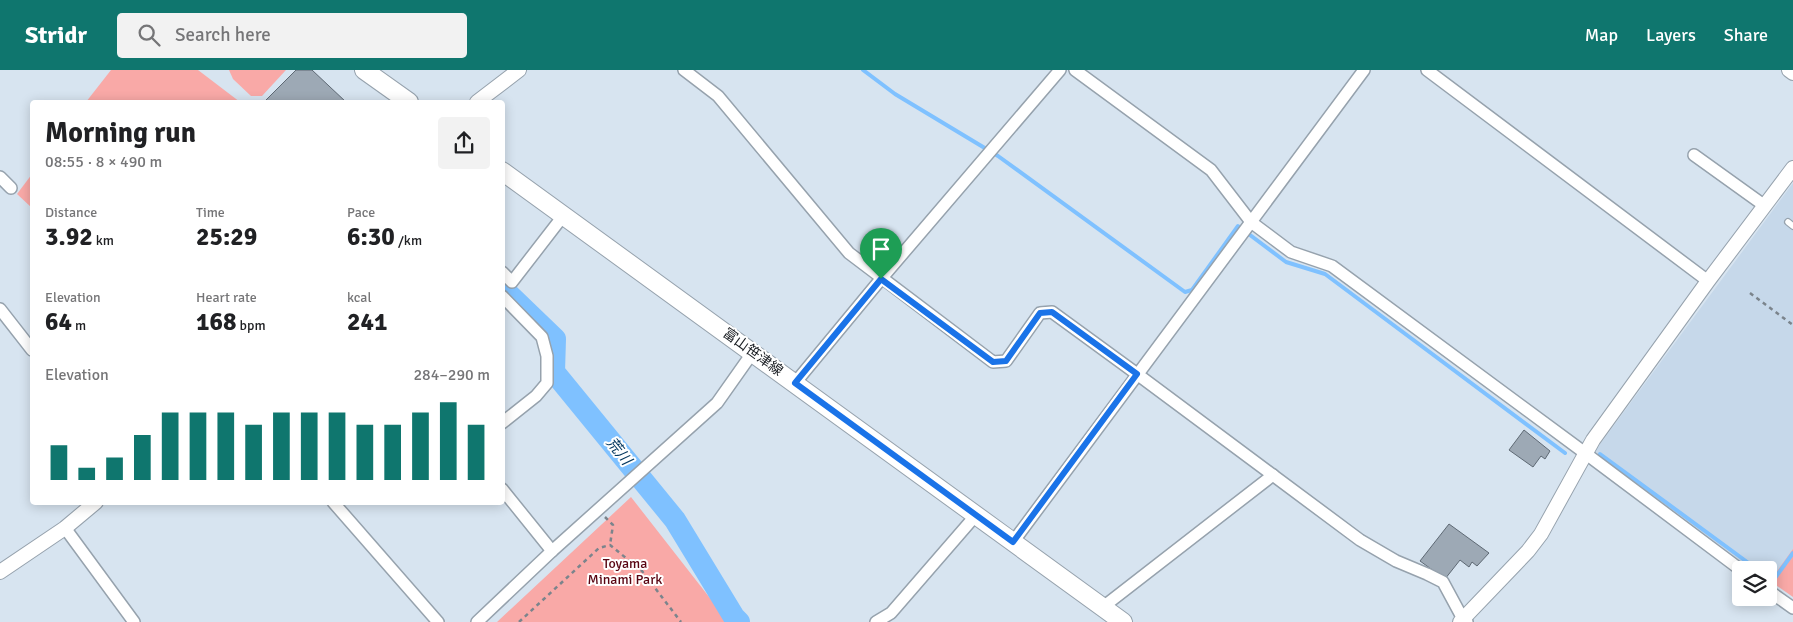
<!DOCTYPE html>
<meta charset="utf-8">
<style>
body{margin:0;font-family:Signika,"Noto Sans JP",sans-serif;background:#f2f2f2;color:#202124;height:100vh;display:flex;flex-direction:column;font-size:19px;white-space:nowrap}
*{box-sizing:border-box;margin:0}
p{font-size:16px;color:#757577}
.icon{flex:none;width:28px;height:28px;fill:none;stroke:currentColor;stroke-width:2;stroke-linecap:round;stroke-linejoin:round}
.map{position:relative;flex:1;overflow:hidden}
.side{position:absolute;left:30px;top:30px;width:475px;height:405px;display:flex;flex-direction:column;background:#fff;border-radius:5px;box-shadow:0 2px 12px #0003}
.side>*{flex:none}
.buttons{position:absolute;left:1732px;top:491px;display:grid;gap:10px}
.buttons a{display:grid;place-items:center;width:45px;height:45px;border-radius:5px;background:#fff;box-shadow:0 2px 12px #0003;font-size:25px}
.pin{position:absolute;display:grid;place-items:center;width:42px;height:42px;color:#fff;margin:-51px -21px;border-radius:50% 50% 50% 0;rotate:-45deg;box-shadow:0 0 5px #0007}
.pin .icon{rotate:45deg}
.round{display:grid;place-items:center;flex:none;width:52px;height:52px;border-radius:5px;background:#f2f2f2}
.summary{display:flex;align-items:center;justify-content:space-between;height:85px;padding:0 15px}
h1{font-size:28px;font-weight:700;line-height:38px}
.metrics{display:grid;grid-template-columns:repeat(3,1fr);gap:8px;height:85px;padding:5px 15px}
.metrics div{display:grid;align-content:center}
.metrics b{font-size:25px;font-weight:700}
.metrics small{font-size:14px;font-weight:400}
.metrics p{font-size:14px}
.chart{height:140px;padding:10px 15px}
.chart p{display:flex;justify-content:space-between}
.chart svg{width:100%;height:90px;margin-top:5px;stroke:#0f766e;stroke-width:6}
header{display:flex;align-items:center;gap:30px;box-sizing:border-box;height:70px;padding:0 25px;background:#0f766e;color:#fff}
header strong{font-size:24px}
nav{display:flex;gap:28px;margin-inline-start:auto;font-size:18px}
.search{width:350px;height:45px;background:#f2f2f2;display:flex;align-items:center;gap:12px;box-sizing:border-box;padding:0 18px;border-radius:5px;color:#757577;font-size:19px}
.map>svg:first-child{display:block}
</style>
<header>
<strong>Stridr</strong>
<div class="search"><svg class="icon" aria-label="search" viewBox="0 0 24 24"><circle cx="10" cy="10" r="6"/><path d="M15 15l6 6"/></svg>Search here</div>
<nav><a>Map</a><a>Layers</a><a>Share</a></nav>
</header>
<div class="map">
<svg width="1793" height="552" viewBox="0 0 1793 552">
<rect width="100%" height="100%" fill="#d7e4f0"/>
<polygon fill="#c6d8ea" points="1793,113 1793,487 1772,515 1769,512 1769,500 1752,500 1595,381"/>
<g fill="#f9a9a7">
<polygon points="111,0 198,0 240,32 86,32"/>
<polygon points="229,0 286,0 262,26 251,26 233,9"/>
<polygon points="32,104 32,138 17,124"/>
<polygon points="631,427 713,532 732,552 497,552"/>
<polygon points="1793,479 1793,527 1770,511"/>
</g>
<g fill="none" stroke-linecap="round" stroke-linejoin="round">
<g stroke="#7fc1ff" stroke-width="4">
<polyline points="863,0 895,24 998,86 1185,222 1192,220 1238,156 1286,192 1325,204 1565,383"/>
<polyline points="1600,384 1758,500"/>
<polyline points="1769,508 1775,508 1793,483"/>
</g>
<polyline stroke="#7fc1ff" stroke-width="22" points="502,218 555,269 554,302 675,450 734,547 739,552"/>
</g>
<g fill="#9da9b5" stroke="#5e6974">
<polygon points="296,0 312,0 346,32 308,32 306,31 304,32 264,32"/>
<polygon points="1524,360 1550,381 1545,389 1541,386 1533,397 1509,380"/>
<polygon points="1449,454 1489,483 1477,496 1472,492 1469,497 1460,490 1445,509 1420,491"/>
</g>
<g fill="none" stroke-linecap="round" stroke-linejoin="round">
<g stroke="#96a2ad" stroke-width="8">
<polyline id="service" points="1788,152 1793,156"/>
</g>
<g stroke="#96a2ad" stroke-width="14">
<g id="minor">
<polyline points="684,0 718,26 849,183 993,292 1006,291 1040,243 1052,242 1137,304 1360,470 1396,491 1427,504 1443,512 1463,549 1467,552"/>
<polyline points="1075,0 1211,100 1251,152 1291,182 1332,196 1585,383 1741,500"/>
<polyline points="1427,0 1708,211"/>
<polyline points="1694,85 1765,136"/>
<polyline points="0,107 11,118"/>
<polyline points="502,202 512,212 563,146"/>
<polyline points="502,226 542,267 547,286 547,313 536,326 502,353"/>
<polyline points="0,239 32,280"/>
<polyline points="795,313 881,209 1060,0"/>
<polyline points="502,419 552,481"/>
<polyline points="333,432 438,552"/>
<polyline points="65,458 134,552"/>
<polyline points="1013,472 1364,0"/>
<polyline points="1769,521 1793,538"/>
<polyline points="1103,537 1273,405"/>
<polyline points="477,552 552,481 717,333 753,282"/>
<polyline points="876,552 891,543 976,445"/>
</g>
</g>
<g stroke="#96a2ad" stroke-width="16">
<g id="tertiary">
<polyline points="1789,0 1793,3"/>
<polyline points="477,32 519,0"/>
<polyline points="0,502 65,458 96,432"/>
<polyline points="1460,552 1528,481 1541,464 1593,370 1708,211 1793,98"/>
</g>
</g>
<g stroke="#96a2ad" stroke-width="20">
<g id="primary">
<polyline points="364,0 409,32"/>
<polyline points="502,101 1123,552"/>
</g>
</g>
<g stroke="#7b848c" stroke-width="2.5" stroke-dasharray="4 4" stroke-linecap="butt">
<polyline points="1750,223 1793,255"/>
<polyline points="605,447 613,455 610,475"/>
<polyline points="519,552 599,478 610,475 642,501 681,552"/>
</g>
<use href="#service" stroke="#fff" stroke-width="5.5"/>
<use href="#minor" stroke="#fff" stroke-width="11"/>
<use href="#tertiary" stroke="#fff" stroke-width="14"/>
<use href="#primary" stroke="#fff" stroke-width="18"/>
</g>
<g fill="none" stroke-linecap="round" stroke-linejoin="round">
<g stroke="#fff" stroke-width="10">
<polygon id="route" points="881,209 993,292 1006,291 1040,243 1052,242 1137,304 1013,472 795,313"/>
</g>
<use href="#route" stroke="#1a73e8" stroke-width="6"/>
</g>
<g text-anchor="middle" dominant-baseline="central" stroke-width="4" stroke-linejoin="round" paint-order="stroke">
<g font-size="14" fill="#191d22" stroke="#fff">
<text transform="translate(753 282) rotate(36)">富山笹津線</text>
</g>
<g font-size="14" fill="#590512" stroke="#fff">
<text x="625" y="493">Toyama<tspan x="625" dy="16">Minami Park</tspan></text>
</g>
<g font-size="15" font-style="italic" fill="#063960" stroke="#fff">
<text transform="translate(619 381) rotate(51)">荒川</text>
</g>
</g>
</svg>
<div class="buttons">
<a><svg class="icon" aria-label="layers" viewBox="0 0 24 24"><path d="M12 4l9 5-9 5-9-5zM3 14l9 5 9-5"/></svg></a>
</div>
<div class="pin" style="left:881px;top:209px;background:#1e9e55"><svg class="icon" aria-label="arrive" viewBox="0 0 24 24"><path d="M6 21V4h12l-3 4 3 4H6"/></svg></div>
<section class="side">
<div class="summary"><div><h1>Morning run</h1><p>08:55 · 8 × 490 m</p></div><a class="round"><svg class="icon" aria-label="share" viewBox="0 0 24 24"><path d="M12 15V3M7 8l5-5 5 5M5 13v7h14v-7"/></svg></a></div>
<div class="metrics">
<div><p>Distance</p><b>3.92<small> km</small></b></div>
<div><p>Time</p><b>25:29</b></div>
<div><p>Pace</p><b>6:30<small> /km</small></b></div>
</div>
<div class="metrics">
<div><p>Elevation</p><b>64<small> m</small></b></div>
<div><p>Heart rate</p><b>168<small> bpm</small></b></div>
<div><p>kcal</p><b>241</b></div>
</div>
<div class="chart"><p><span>Elevation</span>284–290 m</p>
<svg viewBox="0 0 160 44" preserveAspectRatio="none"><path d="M5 44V27M15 44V38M25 44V33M35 44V22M45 44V11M55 44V11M65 44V11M75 44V17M85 44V11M95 44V11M105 44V11M115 44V17M125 44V17M135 44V11M145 44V6M155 44V17"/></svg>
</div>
</section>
</div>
